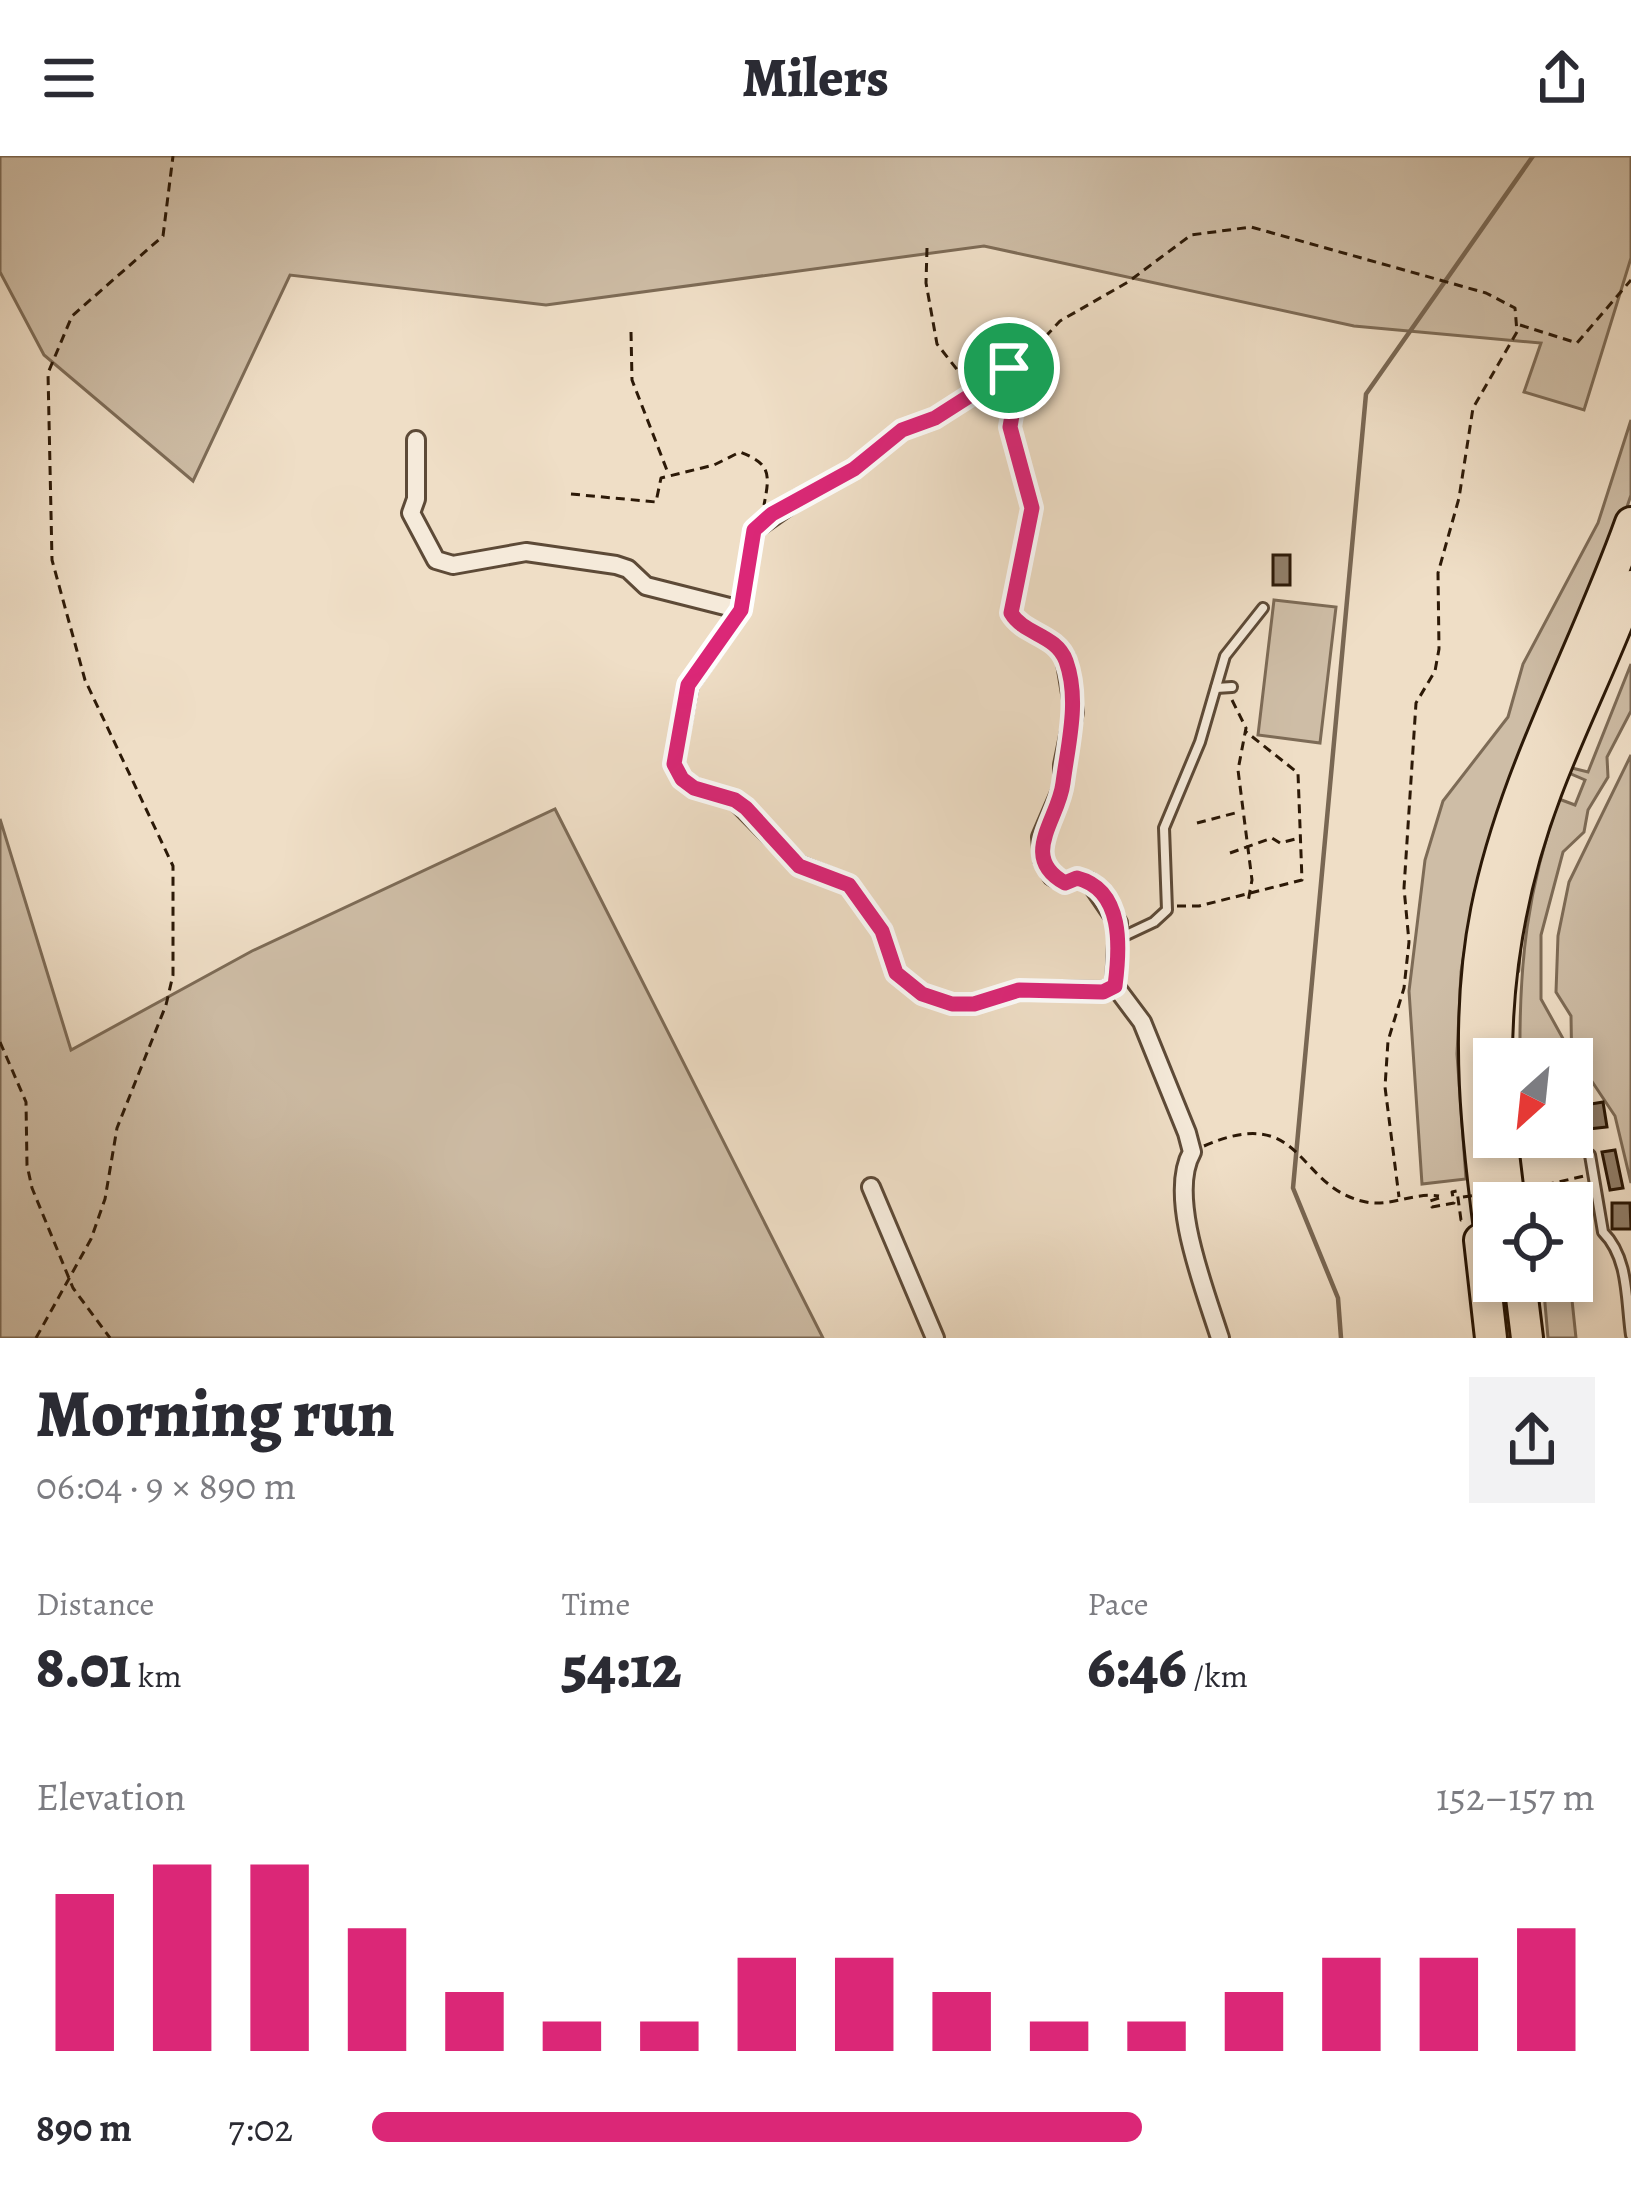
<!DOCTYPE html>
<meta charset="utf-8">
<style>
body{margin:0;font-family:Alegreya,serif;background:#f2f2f3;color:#2b2b33;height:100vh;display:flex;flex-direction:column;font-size:45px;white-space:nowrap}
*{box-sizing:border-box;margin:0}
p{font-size:39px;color:#7c7c81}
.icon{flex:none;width:66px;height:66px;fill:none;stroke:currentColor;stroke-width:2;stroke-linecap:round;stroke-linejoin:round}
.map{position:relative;height:1182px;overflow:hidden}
.drawer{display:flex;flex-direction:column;background:#fff;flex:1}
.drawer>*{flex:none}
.needle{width:78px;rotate:207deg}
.buttons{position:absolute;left:1473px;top:882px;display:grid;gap:24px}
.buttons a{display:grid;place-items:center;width:120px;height:120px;border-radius:0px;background:#fff;box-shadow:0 6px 18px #0003;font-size:60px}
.pin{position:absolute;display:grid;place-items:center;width:102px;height:102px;color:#fff;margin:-51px;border:6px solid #fff;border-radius:50%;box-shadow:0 3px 12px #0007}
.round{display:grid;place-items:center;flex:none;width:126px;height:126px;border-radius:0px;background:#f2f2f3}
.overview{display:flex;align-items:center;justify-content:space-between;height:204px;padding:0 36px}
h1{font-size:66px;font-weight:800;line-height:90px}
.stats{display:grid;grid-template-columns:repeat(3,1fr);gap:18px;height:204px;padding:12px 36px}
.stats div{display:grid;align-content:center}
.stats b{font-size:60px;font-weight:800}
.stats small{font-size:33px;font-weight:400}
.stats p{font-size:33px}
.chart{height:336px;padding:24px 36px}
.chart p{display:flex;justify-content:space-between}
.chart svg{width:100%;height:216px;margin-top:12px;stroke:#db2777;stroke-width:6}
ul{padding:0 36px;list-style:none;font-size:39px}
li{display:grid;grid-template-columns:192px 144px 1fr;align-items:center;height:90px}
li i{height:30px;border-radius:15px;background:#db2777}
header{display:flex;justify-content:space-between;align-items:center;height:156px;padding:0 36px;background:#fff;font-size:54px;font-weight:800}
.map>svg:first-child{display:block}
</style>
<header><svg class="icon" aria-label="menu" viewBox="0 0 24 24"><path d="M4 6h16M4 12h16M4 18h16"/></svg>Milers<svg class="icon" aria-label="share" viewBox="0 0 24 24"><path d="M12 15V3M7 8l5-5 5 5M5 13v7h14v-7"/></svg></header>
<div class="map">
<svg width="1631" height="1182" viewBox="0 0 1631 1182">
<rect width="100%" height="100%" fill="#efdec6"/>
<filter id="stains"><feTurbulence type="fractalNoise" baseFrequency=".00167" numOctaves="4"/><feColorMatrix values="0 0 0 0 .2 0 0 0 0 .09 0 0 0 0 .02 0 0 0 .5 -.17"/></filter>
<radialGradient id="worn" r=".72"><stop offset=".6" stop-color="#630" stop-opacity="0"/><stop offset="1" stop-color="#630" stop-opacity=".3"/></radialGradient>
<g fill="#cebda6" stroke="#7d6b56" stroke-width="3">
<polygon points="0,0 1631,0 1631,102 1584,254 1524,236 1541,187 1354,170 984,90 546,149 290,119 193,325 44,199 0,116"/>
<polygon points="1631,264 1631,339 1610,401 1494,669 1474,738 1461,816 1457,898 1466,1023 1422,1028 1409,835 1425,704 1443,645 1508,561 1523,508 1598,367"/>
<polygon points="1274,444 1336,451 1320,587 1258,579"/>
<path d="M1631,508v47l-24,46 1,20 -20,33 -4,22 -21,20 -22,83v64l25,45 -1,15h-45c-1,-96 7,-169 39,-260l16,6 10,-25 -16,-7 3,-5 16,4z"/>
<polygon points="1631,599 1631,1027 1615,960 1587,918 1572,920 1571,860 1556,836 1558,780 1569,726"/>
<polygon points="555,653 823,1182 0,1182 0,663 71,894 252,795"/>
<polygon points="1543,1125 1570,1125 1576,1182 1548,1182"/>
</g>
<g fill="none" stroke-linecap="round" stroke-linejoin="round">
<g stroke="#796753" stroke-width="4.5">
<polyline points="1518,815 1520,789"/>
<polyline points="1341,1182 1338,1142 1293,1032 1366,238 1533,0"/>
</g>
</g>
<g fill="#917f6a" stroke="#2c1907" stroke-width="3">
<rect x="1273" y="399" width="17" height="30"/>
<polygon points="1603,946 1607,971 1588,973 1585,949"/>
<polygon points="1615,994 1623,1032 1610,1034 1602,996"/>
<polygon points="1612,1047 1630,1047 1631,1073 1612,1073"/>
</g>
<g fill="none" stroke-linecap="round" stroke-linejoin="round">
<g stroke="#5d4a37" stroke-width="14">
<g id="lane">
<polyline points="1216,532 1232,531"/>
<polyline points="1120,782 1154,766 1167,754 1164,672 1200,586 1225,500 1263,452"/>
<path d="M1590,999l13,77c26,26 23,68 28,103"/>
</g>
</g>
<g stroke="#5d4a37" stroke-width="22">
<g id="street">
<polyline points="416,284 416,343 411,357 436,404 453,409 526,396 616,409 628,413 646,430 741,454"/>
<polyline points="798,343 754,374 741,454 689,529 674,607 682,623 695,632 735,644 799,709 849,729 882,774 896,817 922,838 952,848 974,848 1019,834 1103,835 1115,830"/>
<path d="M1065,501l9,55 -11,53v21l-22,51 2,23 9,16 13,7 12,-5 13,4 28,41 -3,63 27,36 45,111 5,19c-25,44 13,138 28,186"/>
<polyline points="871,1031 935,1182"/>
</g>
</g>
<g stroke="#2c1907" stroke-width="36">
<g id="highway">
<path d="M1496,903c0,-93 17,-183 50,-269 26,-69 60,-135 85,-204"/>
<polyline points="1501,981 1509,1047"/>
<polyline points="1480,1084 1491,1182"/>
<path d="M1494,1103c-16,-117 -30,-232 -7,-348 27,-136 98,-259 144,-388"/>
<polyline points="1520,1125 1527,1182"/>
</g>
</g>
<g stroke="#2c1907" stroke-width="3" stroke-dasharray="9 6" stroke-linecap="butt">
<polyline points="927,92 926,127 937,188 966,225 1010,260"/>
<polyline points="1520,169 1577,187 1631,124"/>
<polyline points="631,176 632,224 668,317"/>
<polyline points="1020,209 1010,271 1032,352 1011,457 1056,490"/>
<polyline points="810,337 854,313 902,274 936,262 1021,207 1060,165 1128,126 1191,79 1251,71 1486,137 1515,152 1517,176 1473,252 1459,342 1438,417 1439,493 1435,515 1416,547 1404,732 1409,786 1404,832 1388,885 1385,931 1399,1041"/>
<path d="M571,338l85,8 5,-24 53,-13 26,-13c31,12 30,22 24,53"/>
<polyline points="1232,544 1246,572 1238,614 1252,724 1248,746"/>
<polyline points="1197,667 1239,656"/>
<polyline points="1230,697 1272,682 1280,687 1299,682"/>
<polyline points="1177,750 1199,750 1302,724 1298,617 1245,575"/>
<polyline points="0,886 26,946 27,1009 32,1032 73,1132 110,1182"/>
<path d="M1204,990c101,-44 91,42 162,56 25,5 48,-10 73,-6"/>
<polyline points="1545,1029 1584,1020"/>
<polyline points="1439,1042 1430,1045 1432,1051 1454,1047 1452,1036 1457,1035 1461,1064 1467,1063"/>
<polyline points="36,1182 91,1083 105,1043 117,972 166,849 173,819 173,710 85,524 52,404 48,217 72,160 163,80 173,0"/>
</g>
<use href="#lane" stroke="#f5eada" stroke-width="8"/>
<use href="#street" stroke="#f5eada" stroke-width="16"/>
<use href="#highway" stroke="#efdec6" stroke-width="30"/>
<polyline stroke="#2c1907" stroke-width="3" stroke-dasharray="9 6" stroke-linecap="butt" points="1463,1041 1545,1029"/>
</g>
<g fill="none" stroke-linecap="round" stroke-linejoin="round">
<g stroke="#fff" stroke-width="24">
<path id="route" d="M1021,207l-11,64 22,81 -21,105c13,22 45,21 55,48 14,39 2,83 -3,122 -4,36 -45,74 2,100l12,-5c47,12 43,70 38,108l-12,6 -84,-2 -45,14h-22l-30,-10 -26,-21 -14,-42 -33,-46 -50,-19 -53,-58 -11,-8 -41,-12 -12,-9 -8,-15 14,-79 53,-75 13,-80 18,-16 82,-45 48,-39 33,-12z"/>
</g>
<use href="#route" stroke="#db2777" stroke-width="15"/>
</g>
<rect width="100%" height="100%" filter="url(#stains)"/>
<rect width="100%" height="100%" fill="url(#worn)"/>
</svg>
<div class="buttons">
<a><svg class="needle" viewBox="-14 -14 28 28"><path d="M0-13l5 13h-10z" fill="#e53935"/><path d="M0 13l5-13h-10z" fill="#7c7c81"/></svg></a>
<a><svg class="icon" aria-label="locate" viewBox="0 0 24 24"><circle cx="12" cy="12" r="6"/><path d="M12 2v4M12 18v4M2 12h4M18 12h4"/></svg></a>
</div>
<div class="pin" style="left:1009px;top:212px;background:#1e9e55"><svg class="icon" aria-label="arrive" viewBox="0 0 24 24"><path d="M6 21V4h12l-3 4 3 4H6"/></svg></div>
</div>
<section class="drawer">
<div class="overview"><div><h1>Morning run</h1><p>06:04 · 9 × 890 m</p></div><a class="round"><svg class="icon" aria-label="share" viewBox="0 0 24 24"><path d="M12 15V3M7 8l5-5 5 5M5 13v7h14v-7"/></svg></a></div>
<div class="stats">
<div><p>Distance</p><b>8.01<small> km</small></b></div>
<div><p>Time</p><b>54:12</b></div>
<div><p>Pace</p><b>6:46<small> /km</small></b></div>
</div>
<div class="chart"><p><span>Elevation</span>152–157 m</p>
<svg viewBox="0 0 160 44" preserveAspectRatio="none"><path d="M5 44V12M15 44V6M25 44V6M35 44V19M45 44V32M55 44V38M65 44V38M75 44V25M85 44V25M95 44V32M105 44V38M115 44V38M125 44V32M135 44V25M145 44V25M155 44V19"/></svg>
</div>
<ul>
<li><b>890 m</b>7:02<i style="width:63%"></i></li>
</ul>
</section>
